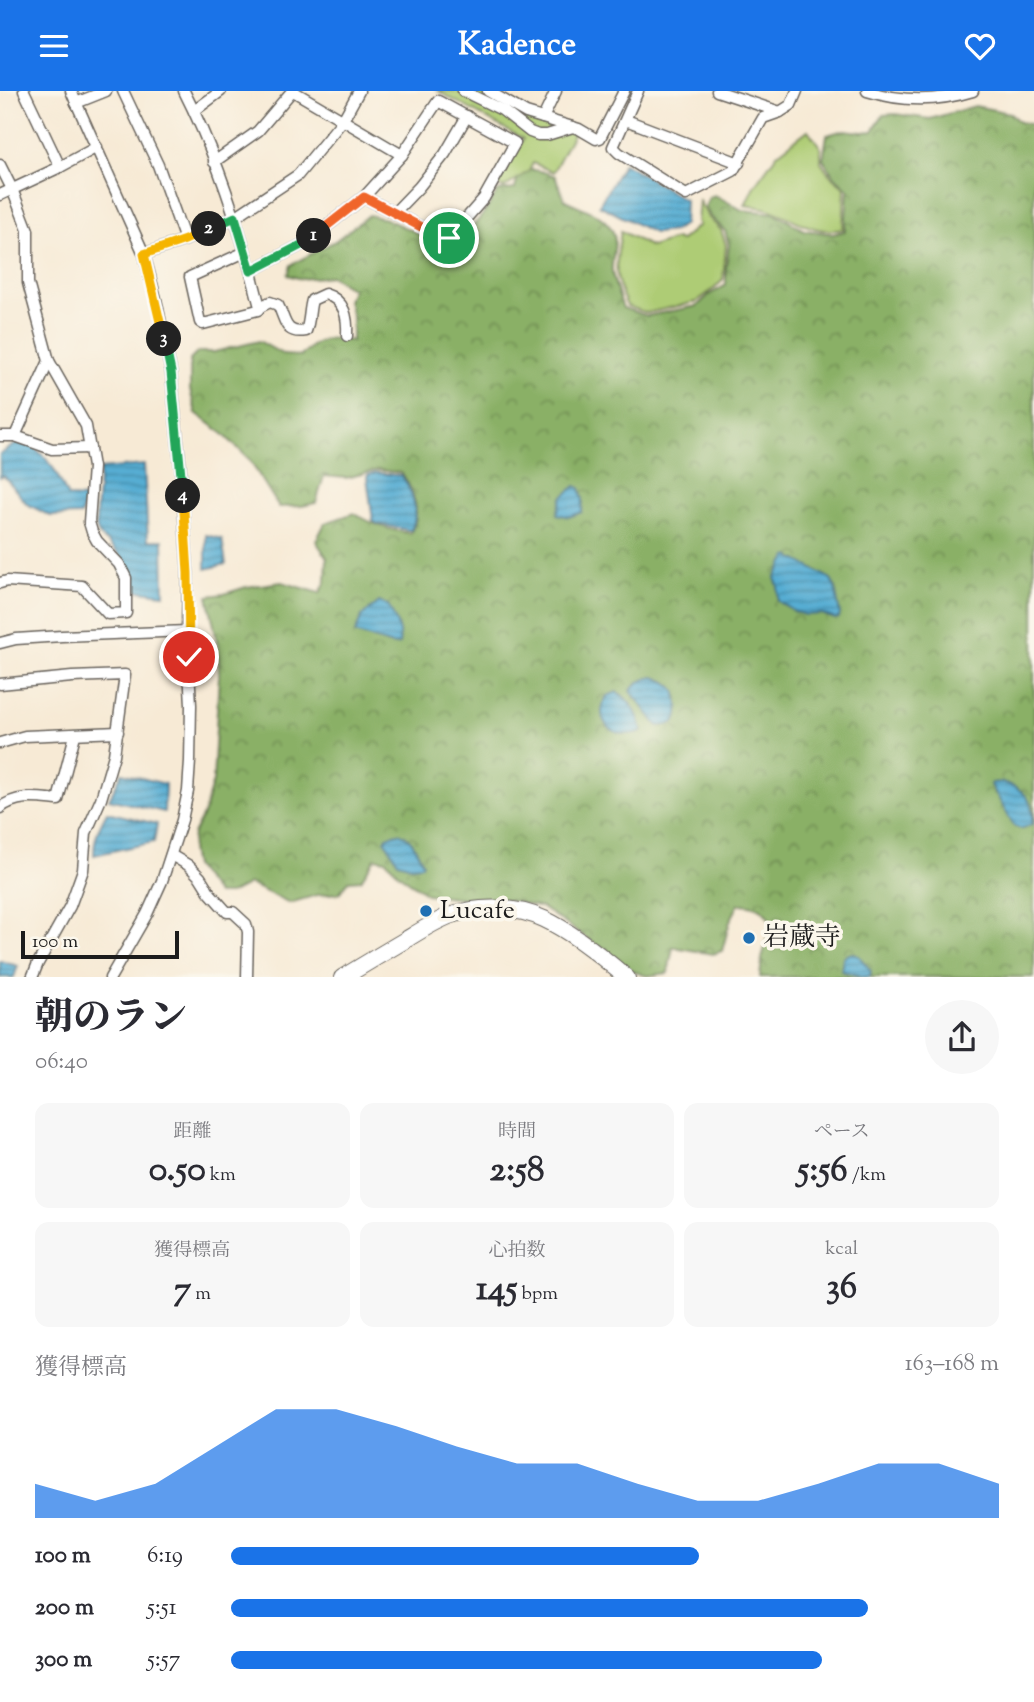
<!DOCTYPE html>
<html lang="ja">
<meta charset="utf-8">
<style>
body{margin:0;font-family:"Sorts Mill Goudy","Noto Serif JP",serif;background:#f7f7f7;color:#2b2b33;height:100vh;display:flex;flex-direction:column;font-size:26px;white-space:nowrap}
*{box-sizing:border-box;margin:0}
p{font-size:23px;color:#7c7c81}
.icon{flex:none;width:38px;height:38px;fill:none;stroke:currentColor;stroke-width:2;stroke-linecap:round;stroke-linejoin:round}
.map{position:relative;height:886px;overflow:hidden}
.side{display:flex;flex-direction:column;background:#fff;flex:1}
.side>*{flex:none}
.scale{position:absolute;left:21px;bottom:18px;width:158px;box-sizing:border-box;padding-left:7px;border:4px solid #1c1c1c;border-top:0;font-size:19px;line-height:24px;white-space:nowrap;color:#1c1c1c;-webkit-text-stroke:5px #fbf7ec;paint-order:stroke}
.pin{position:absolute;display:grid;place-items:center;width:60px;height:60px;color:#fff;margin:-30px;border:4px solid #fff;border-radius:50%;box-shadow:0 2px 7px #0007}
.km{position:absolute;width:35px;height:35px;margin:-18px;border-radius:50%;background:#222;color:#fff;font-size:19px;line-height:35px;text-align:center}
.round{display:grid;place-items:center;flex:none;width:74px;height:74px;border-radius:37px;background:#f7f7f7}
.overview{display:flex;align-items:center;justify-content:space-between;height:119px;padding:0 35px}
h1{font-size:38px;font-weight:800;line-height:52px}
.figures{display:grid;grid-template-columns:repeat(3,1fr);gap:10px;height:119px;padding:7px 35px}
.figures div{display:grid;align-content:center;border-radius:14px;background:#f7f7f7;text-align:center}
.figures b{font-size:35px;font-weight:800}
.figures small{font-size:19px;font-weight:400}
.figures p{font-size:19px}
.chart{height:196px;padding:14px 35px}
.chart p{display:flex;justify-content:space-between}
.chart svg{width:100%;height:126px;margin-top:7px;fill:#1a73e8;opacity:.7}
ul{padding:0 35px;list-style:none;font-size:23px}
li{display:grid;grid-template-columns:112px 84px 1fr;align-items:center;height:52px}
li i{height:18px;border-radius:9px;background:#1a73e8}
header{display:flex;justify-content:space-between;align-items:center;height:91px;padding:0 35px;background:#1a73e8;color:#fff;font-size:32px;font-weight:800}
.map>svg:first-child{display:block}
</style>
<header><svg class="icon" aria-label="menu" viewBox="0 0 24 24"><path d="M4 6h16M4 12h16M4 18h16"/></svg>Kadence<svg class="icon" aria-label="heart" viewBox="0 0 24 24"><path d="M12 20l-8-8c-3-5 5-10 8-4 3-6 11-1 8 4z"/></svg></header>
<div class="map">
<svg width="1034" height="887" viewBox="0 0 1034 887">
<defs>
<pattern id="forest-crowns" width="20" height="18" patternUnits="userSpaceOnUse" patternTransform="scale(1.75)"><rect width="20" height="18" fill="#8ab066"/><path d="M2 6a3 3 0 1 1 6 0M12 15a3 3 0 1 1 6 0" fill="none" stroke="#708e53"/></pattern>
<pattern id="water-rules" width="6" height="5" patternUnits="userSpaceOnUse" patternTransform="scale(1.75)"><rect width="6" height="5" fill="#56add3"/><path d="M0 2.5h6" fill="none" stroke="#468caa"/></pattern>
</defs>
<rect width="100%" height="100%" fill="#fbf7ec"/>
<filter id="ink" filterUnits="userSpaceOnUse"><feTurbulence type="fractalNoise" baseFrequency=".0143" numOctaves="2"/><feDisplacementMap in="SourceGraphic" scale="14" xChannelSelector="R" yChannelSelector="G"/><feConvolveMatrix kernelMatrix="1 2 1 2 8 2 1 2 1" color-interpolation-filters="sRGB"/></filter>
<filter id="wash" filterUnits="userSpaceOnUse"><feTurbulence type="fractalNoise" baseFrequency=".00686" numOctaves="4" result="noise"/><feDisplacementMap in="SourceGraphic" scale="28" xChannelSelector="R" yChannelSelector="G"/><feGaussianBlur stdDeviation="1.57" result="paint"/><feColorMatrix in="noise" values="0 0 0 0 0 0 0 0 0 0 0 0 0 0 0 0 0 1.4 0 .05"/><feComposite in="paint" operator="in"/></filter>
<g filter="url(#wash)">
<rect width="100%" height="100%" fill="#f7ead5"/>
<path fill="url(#forest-crowns)" stroke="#536641" stroke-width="2" d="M975,15l35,7 9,9 15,3v852h-274l2,-18 7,-29 5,-4c-11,-18 -14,-21 -35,-22l-9,17 -8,30 -9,3 -40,-7 -5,26 -21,3 -18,-6 -26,-21 -61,-41 -35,-8 -36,-1 -44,-5 -28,-20 -13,-14 -11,-2 -14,22 -12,1 -10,12 -22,2 -27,8 -41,-19 -19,10h-13l-23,-28 -3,-16 2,-16 10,-19 10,-34 6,-106 -1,-29 -10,-50 16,-2 22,-7 36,-5 38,11 6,-12 1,-23 -11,-17 9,-18 29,-10c20,12 34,17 56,20 13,-18 3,-43 -8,-60l-24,-3 -32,8 -22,-2 -8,27 -14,3 -23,1 -30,-48 -27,-26 -26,-20 -6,-23v-30l8,-8h16l45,-11 25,14 17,1c16,-17 28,-21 51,-15v-25l-4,-15 4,-12 -21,-13 -30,3 -13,-4 3,-10 44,-24 34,-26 17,4 62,28c23,-14 37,-34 50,-56l17,-2c4,-26 22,-20 40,-13l10,24c12,6 29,11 39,20 19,17 7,31 8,51 2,13 7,25 11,37l24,8 50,-10 12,-11 17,-10v-18l3,-22 -4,-14 -15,-15 -5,-9 4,-10 6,-2 27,15 32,3 30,17 29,4 12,-3 3,-42 -15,-14 -10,-16 4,-24 17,-5 18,2 11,-1 10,-16 12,-1 35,5z"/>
<g fill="#aecc74" stroke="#657448" stroke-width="2">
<polygon points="438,0 483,0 500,10 574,41 553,81 533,72 529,80 504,97 497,94 523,48"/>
<path d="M808,39l13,18v14l10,14 14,12 -2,41c-29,6 -45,-9 -70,-18 -9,-4 -19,-4 -28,-6l9,-19 24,-33z"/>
<path d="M699,110l10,17 12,12 5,15 -3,35 -8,8 -19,14 -49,11 -20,-7c-15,-32 -11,-41 -6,-75l30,16 25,-8 4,2 19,-16 -2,-4z"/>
</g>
<g fill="url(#water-rules)" stroke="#396478" stroke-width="2">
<polygon points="624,72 685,109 684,133 674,140 654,142 599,114"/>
<path d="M26,350c24,17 30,30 42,56l17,1 -4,17 -31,1 -23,-12 -23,-28 -4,2v-24l19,-12z"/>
<path d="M144,374l4,75h15l1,54 -31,-4c-3,-28 -6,-28 -25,-47 -4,-3 -9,-8 -11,-13 -3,-11 2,-47 3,-61z"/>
<path d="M377,382l25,3c10,15 18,37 9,54h-3l-30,-6 -5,-3 -6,-44 1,-2z"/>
<polygon points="576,395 580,397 583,408 582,421 569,426 557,423 562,406"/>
<polygon points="206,444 222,448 226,473 206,478"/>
<polygon points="790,465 831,488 835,496 840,523 839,527 835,528 822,523 806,524 795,521 778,510 778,495 775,487 787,466"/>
<path d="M379,511l9,3c6,12 14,26 11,39l-7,1 -37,-12 7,-17z"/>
<path d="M654,586c7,2 15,5 20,12 3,4 3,11 4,17 2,15 -5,20 -20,20l-27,-35c3,-8 15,-13 23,-14z"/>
<path d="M617,601c13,7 23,25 25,39 -26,11 -51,-9 -35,-35z"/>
<polygon points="122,682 165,693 164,721 109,708"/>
<path d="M1002,691c22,7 32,16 30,42l-11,5 -7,-3 -23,-41 1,-2z"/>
<path d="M107,721l50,12 -3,18 -60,13c0,-17 5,-29 13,-43z"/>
<path d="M397,742c15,2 19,17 26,30l-1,2 -11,1 -13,-4 -13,-21 2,-4z"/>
<polygon points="852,862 859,865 871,880 870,885 865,886 841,880 843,868 846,864"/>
<polygon points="0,870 18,875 14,886 0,886"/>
</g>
</g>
<g filter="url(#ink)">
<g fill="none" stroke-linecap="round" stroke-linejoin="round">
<g stroke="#69645d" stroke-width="13">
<g id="minor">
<polyline points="24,0 60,76"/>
<polyline points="71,0 144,163 156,208 171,281 181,382 188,482 187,540 191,614 190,670 188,700 182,729 162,790 147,823 110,887"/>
<polyline points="123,0 158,74 185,149"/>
<path d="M184,0c34,67 58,143 76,216l-2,3 -55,14 -3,-2 -10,-45 55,-25"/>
<polyline points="293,0 402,64"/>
<polyline points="463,0 502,19 530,41 538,44 547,44 573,36"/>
<polyline points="488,0 526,22 579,38 596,48 600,47 624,0"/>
<polyline points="638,0 613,56 619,62 686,104 733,80 763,27 780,21 791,14 797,0"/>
<polyline points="717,0 780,21"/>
<path d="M867,0c35,11 70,11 106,0"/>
<polyline points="76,12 106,0"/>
<polyline points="194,20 221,0"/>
<polyline points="543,27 556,0"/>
<polyline points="626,29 739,72"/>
<polyline points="214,71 258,40 292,0"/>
<polyline points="0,74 12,98 28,139 28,192 49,270 86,335 93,376 89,431 92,441 97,450 119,473 126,487 126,522 108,523 82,495 7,490 0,492"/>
<polyline points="0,104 60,76 97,56"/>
<polyline points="394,122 419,96 445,63 467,25"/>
<polyline points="144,163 185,149 235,126 298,84 343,29 359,0"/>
<polyline points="251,180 305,152 364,106 402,64 438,10 515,52 484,107 449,147 444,148 364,106"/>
<path d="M260,216l10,-5 8,3c8,15 6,30 28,26 4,-10 3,-21 6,-31l13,-6c20,6 23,23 22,42"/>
<polyline points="49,270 15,345 52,358 90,357"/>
<polyline points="0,345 15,345"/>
<polyline points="0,552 16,548 62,545 187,540"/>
<polyline points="0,593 72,586 125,584 114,664 101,708 86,742 83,779 70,815 38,872 32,887"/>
<polyline points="0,652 25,645 118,641"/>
<path d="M0,717c18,-14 37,-10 58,-8l17,-65"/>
<polyline points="171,764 188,774 200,786 210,802 227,821 233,821 246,833 248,841 247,887"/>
</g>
</g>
<g stroke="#69645d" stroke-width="18">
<path id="highway" d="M342,887c21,-13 43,-26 65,-39 13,-8 27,-17 42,-23 29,-11 67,-10 95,3 26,12 61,40 83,59"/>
</g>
<use href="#minor" stroke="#fff" stroke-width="10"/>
<use href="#highway" stroke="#fff" stroke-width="16"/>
</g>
</g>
<g fill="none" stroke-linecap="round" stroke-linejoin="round" filter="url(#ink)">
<g stroke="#fff" stroke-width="14">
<polyline id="split-1" points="314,145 364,106 444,148 449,147"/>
</g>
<g stroke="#fff" stroke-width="14">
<polyline id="split-2" points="209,138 235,126 251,180 305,152 314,145"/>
</g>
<g stroke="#fff" stroke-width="14">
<polyline id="split-3" points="164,248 144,163 185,149 209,138"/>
</g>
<g stroke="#fff" stroke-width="14">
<polyline id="split-4" points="164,248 171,281 183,405"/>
</g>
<g stroke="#fff" stroke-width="14">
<polyline id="split-5" points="183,405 188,482 189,566"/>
</g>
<use href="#split-1" stroke="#f0652b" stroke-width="9"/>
<use href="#split-2" stroke="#22a559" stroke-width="9"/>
<use href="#split-3" stroke="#f5b400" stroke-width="9"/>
<use href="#split-4" stroke="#22a559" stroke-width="9"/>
<use href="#split-5" stroke="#f5b400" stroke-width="9"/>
</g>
<g fill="#1f6fb2" stroke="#fbf7ec" stroke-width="2.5">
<circle cx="426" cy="820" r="7"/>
<circle cx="749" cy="847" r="7"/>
</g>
<g text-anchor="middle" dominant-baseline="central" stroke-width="7" stroke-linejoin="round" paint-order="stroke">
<g font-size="26" fill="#1c1c1c" stroke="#fbf7ec" text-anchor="start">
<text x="440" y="820">Lucafe</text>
<text x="763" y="847">岩蔵寺</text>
</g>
</g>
</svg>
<div class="scale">100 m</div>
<div class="pin" style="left:449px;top:147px;background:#1e9e55"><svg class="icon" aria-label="arrive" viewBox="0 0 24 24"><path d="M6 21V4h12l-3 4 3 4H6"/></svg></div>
<div class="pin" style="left:189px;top:566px;background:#d93025"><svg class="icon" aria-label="check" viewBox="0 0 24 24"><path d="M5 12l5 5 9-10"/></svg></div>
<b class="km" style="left:314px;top:145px">1</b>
<b class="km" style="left:209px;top:138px">2</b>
<b class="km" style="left:164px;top:248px">3</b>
<b class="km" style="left:183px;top:405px">4</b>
</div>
<section class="side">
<div class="overview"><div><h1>朝のラン</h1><p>06:40</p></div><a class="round"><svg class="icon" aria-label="share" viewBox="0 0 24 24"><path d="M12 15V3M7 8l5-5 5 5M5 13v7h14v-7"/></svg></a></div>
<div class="figures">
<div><p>距離</p><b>0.50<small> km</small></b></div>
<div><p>時間</p><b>2:58</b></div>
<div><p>ペース</p><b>5:56<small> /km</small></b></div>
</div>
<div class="figures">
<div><p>獲得標高</p><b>7<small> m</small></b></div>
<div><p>心拍数</p><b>145<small> bpm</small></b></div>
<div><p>kcal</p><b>36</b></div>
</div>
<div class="chart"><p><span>獲得標高</span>163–168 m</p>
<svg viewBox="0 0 160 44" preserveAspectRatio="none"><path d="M0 44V32L10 38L20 32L30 19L40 6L50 6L60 12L70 19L80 25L90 25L100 32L110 38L120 38L130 32L140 25L150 25L160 32V44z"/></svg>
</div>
<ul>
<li><b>100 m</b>6:19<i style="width:61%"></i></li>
<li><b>200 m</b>5:51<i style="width:83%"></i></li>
<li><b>300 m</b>5:57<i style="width:77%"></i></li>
</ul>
</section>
